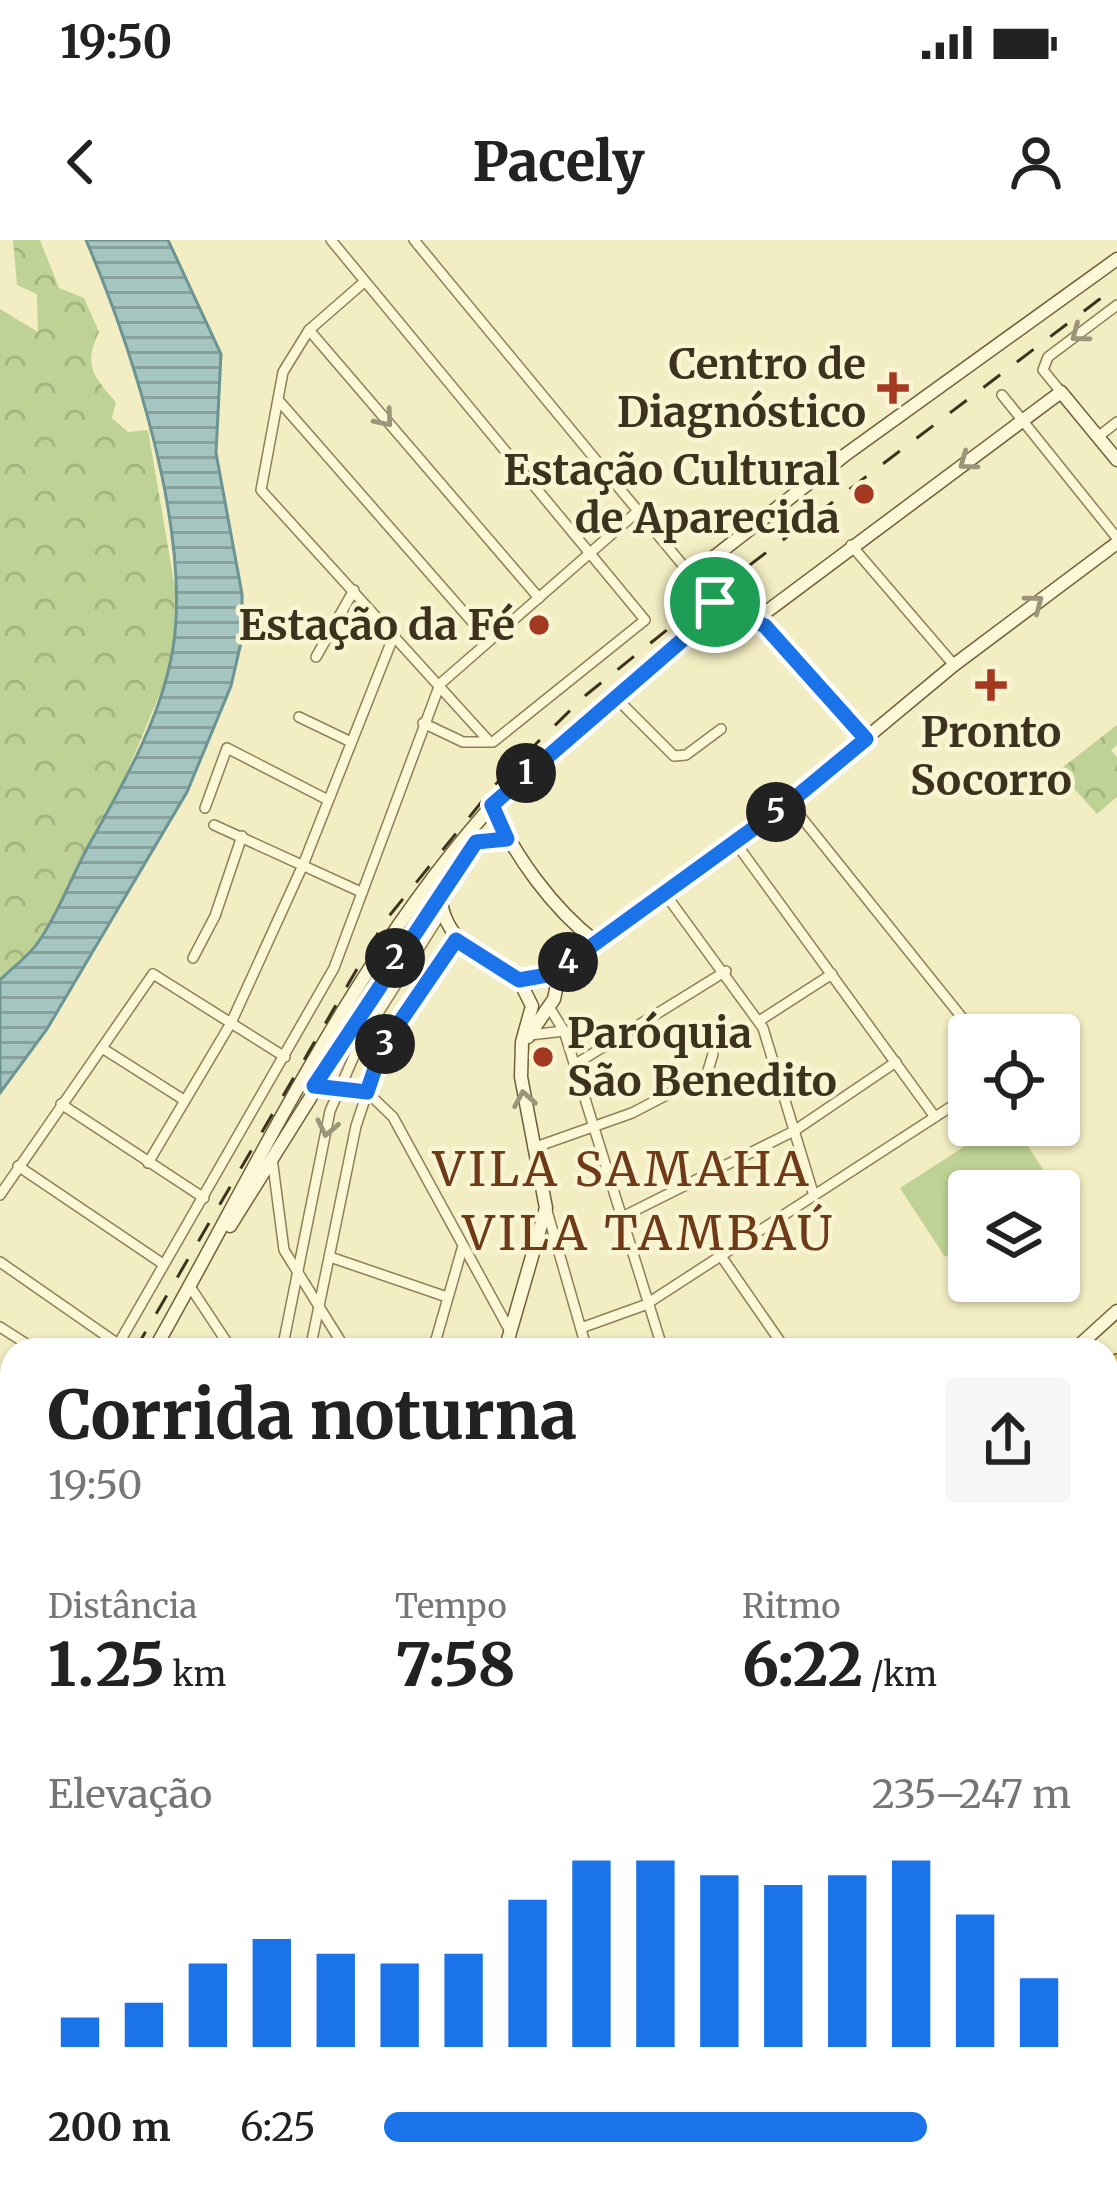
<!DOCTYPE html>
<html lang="pt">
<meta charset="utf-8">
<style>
body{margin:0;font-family:Merriweather,serif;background:#f6f6f6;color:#222;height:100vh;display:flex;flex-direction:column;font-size:45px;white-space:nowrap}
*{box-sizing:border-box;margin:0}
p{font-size:39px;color:#767676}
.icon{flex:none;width:66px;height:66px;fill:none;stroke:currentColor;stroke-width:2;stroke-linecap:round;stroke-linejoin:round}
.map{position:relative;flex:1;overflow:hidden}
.sheet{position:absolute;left:0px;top:1098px;width:1119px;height:858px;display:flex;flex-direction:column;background:#fff;border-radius:36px 36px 0 0;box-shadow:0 3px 9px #0004}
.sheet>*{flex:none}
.tools{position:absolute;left:948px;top:774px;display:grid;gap:24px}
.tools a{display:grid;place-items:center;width:132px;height:132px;border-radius:12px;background:#fff;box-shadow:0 3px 9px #0004;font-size:60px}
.pin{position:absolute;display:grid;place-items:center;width:102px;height:102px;color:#fff;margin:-51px;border:6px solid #fff;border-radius:50%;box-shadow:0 3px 12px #0007}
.km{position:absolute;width:60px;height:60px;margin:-30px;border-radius:50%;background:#222;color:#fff;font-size:33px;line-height:60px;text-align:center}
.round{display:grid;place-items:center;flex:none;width:126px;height:126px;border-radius:12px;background:#f6f6f6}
.headline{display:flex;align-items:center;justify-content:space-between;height:204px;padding:0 48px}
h1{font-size:66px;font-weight:800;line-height:90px}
.figures{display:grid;grid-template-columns:repeat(3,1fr);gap:18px;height:204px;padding:12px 48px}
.figures div{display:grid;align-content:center}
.figures b{font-size:60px;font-weight:800}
.figures small{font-size:33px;font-weight:400}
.figures p{font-size:33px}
.chart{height:336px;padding:24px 48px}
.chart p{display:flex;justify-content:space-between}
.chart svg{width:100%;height:216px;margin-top:12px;stroke:#1a73e8;stroke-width:6}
ul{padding:0 48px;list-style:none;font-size:39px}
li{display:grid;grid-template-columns:192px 144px 1fr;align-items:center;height:90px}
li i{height:30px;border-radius:15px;background:#1a73e8}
.status{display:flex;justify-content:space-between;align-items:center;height:84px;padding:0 60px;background:#fff;direction:ltr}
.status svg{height:33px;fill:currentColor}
header{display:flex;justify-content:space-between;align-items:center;height:156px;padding:0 48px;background:#fff;font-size:54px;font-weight:800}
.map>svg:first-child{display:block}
</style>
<div class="status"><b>19:50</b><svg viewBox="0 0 49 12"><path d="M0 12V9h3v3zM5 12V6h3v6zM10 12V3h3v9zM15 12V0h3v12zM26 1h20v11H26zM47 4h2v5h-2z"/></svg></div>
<header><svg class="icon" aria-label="back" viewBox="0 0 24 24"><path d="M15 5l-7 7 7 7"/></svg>Pacely<svg class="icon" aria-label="person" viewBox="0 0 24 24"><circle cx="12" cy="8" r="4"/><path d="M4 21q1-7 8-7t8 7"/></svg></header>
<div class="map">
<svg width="1117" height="1956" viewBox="0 0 1117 1956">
<defs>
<pattern id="forest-crowns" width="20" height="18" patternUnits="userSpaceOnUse" patternTransform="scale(3)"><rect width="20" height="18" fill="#bfd295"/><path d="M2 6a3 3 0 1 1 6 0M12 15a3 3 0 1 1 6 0" fill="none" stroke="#a5b580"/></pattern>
<pattern id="water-rules" width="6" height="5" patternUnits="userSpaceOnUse" patternTransform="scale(3)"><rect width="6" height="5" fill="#a5c5c1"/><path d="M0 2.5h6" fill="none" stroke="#88a19c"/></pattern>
</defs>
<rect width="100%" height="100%" fill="#f2edc2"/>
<g fill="url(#forest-crowns)">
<path d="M13,0h27l19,48 25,10 15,34c-16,33 -6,44 17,70l-4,16 16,14 20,-2 27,158 -1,52 -8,39 -46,110 -82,153 -38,38v-671l38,23 -1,-38 -20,-9z"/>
<polygon points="1117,485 1117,505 1111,510 1117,517 1117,557 1097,574 1058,531"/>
<polygon points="7,1544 12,1549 12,1732 0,1732 0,1562"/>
</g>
<polygon fill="#bfd295" points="998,885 1014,885 1054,946 1046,951 969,951 969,1001 945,1017 900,948"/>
<path fill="url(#water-rules)" stroke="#6b9492" stroke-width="3" d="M86,0h82l53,114 -5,99 26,141v44l-11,48 -44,106 -140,237 -47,64v-113c12,-12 29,-24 39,-39 20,-29 33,-66 51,-98 34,-60 75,-132 84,-202 15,-118 -42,-293 -88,-401z"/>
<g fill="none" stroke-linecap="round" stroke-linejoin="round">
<g stroke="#8f7f57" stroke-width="12">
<g id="street">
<polyline points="331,0 645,380 493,502 463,502 423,483"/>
<polyline points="414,0 691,335"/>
<polyline points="363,43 309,90 283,132 261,250 487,499"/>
<polyline points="309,90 539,358"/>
<polyline points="1061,152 1043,130 1048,117 1117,65"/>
<polyline points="1002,155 1117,298"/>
<polyline points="280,162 489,401"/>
<polyline points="1099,196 1117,182"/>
<polyline points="851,305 954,425"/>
<polyline points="316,417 354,350"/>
<polyline points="614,456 674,516 686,515 721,489"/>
<polyline points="299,477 351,502"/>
<polyline points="789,562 976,795"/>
<polyline points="205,568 227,508 328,560"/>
<polyline points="214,585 361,652"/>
<polyline points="735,602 935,877"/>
<polyline points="663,651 763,788 814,956"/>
<polyline points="193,718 215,676 242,596"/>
<polyline points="549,767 564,791 663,1110"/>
<polyline points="759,781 832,734"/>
<polyline points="530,795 564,791"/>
<polyline points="102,808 184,860"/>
<polyline points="574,825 726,731"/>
<polyline points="314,846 367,852 393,877 510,1091"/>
<polyline points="61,864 204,958"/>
<polyline points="533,908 632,873 707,834 713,814"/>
<polyline points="272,918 284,1010 346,1110"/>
<polyline points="148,923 231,783 303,625 394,395"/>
<polyline points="18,926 163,1024"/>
<polyline points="0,955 153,734 285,817"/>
<polyline points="547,971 587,1110"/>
<polyline points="618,979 794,891 896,822"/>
<polyline points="721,1016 786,1110"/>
<polyline points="330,1017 447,1057"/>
<polyline points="0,1022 118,1104"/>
<polyline points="189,1045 232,1110"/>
<polyline points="0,1087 36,1110"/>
<polyline points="581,1088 645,1065 969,855"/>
<polyline points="115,1110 334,728 440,444 637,272"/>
<polyline points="282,1110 330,871 361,800 440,675"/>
<polyline points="310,1110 356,886 382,808 456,700"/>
<polyline points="433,1110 462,1009"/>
<polyline points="0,1192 12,1200"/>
<polyline points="0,1280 12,1265"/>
<polyline points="1107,1748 1117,1752"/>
<polyline points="1107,1862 1117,1855"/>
<polyline points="520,1944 530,1956"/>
<polyline points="743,1944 748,1956"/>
<polyline points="814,1944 820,1956"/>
<polyline points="630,1956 636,1944"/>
<polyline points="768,1956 795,1944"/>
<polyline points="861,1956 868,1944"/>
<polyline points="1092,1956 1094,1944"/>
</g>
</g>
<g stroke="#70603a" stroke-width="15">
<g id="secondary">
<polyline points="754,381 1061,152 1117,220"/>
<polyline points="866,499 765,386 724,368 691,335 845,215 1117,19"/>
<path d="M492,565c22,50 60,103 104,137"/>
<path d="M441,650c-4,44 45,80 84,91"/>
<polyline points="531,742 561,729 789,562 954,425 1117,303"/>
<polyline points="528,797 554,759 560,730"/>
<polyline points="230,986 441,649 476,602 507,599"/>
<path d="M154,1110c103,-182 194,-381 334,-540 37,-43 85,-79 128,-116 38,-32 69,-66 118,-81"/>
<polyline points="505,1110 546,968 521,837 522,802 532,766 519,740"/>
<polyline points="1074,1110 1117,1071"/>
<polyline points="0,1335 12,1321"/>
<polyline points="0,1375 12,1373"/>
</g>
</g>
<g stroke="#5c4b2c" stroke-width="16">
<g id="primary">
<polyline points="0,1389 12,1388"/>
<polyline points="0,1404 12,1401"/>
<polyline points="368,1956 370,1944"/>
<polyline points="378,1956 380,1944"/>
</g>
</g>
<g stroke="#5c4b2c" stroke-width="18">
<g id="highway">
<polyline points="1107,1136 1117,1122"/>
<polyline points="1107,1167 1117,1152"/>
<polyline points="929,1956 935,1944"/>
<polyline points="956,1956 962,1944"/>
</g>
</g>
<use href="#street" stroke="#fcf8d7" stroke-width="9"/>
<use href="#secondary" stroke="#fcf8d7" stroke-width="12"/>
<use href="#primary" stroke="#f9ed97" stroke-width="14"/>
<use href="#highway" stroke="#e9c24b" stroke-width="15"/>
<g stroke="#3d321d" stroke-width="3" stroke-dasharray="21 21" stroke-linecap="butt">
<polyline points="135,1110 385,681 501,538 586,455 709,356 1117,46"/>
<polyline points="0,1308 12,1293"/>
</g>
</g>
<defs><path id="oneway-chevron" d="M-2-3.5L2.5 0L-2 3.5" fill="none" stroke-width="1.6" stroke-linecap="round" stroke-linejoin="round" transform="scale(3)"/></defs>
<g stroke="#9c957a">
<use href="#oneway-chevron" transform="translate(1079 94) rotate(143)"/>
<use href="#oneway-chevron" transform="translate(385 179) rotate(50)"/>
<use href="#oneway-chevron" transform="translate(967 222) rotate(144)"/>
<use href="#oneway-chevron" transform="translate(1035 363) rotate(-37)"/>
<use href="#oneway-chevron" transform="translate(524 859) rotate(-100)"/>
<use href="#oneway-chevron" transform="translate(327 888) rotate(102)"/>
</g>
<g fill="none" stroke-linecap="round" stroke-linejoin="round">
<g stroke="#fff" stroke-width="24">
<polygon id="route" points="715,362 765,386 866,499 790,562 553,734 519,740 456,700 382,808 367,852 314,846 476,602 507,599 492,565 702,383"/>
</g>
<use href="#route" stroke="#1a73e8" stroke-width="15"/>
</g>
<g fill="#a43921" stroke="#f9f5d3" stroke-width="4.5">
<path d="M887 130h12v12h12v12h-12v12h-12v-12h-12v-12h12z"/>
<circle cx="864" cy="254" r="12"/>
<circle cx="539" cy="385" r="12"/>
<path d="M985 427h12v12h12v12h-12v12h-12v-12h-12v-12h12z"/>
<circle cx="543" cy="817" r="12"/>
</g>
<g text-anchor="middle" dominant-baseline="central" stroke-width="9" stroke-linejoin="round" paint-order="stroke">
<g font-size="42" font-weight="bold" fill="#3d321d" stroke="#f9f5d3" text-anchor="end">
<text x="866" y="124">Centro de<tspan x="866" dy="48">Diagnóstico</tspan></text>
<text x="840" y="230">Estação Cultural<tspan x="840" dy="48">de Aparecida</tspan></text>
<text x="515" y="385">Estação da Fé</text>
<text x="991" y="492" text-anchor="middle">Pronto<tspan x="991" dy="48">Socorro</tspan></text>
<text x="567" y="793" text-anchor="start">Paróquia<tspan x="567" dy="48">São Benedito</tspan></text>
</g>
<g font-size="48" letter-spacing="3" fill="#6e3a18" stroke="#f9f5d3">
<text x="622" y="929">VILA SAMAHA</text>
<text x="649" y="993">VILA TAMBAÚ</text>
</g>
</g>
</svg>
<div class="tools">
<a><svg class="icon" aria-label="locate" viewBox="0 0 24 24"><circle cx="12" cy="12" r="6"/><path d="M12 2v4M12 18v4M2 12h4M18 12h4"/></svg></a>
<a><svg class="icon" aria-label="layers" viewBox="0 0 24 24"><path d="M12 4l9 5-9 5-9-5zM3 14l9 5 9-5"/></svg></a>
</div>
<div class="pin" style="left:715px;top:362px;background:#1e9e55"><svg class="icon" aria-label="arrive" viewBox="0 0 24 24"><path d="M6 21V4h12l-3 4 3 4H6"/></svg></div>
<b class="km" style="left:526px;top:533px">1</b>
<b class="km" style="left:395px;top:718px">2</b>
<b class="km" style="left:385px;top:804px">3</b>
<b class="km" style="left:568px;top:722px">4</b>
<b class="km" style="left:776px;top:572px">5</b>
<section class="sheet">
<div class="headline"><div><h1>Corrida noturna</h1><p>19:50</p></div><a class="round"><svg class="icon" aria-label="share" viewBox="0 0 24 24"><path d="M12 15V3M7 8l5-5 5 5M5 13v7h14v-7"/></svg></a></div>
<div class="figures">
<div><p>Distância</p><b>1.25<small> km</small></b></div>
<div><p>Tempo</p><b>7:58</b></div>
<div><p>Ritmo</p><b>6:22<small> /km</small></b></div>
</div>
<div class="chart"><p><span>Elevação</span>235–247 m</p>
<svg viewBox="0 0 160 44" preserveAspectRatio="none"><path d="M5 44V38M15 44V35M25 44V27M35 44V22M45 44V25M55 44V27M65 44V25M75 44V14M85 44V6M95 44V6M105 44V9M115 44V11M125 44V9M135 44V6M145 44V17M155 44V30"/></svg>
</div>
<ul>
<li><b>200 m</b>6:25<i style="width:79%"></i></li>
</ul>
</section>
</div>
